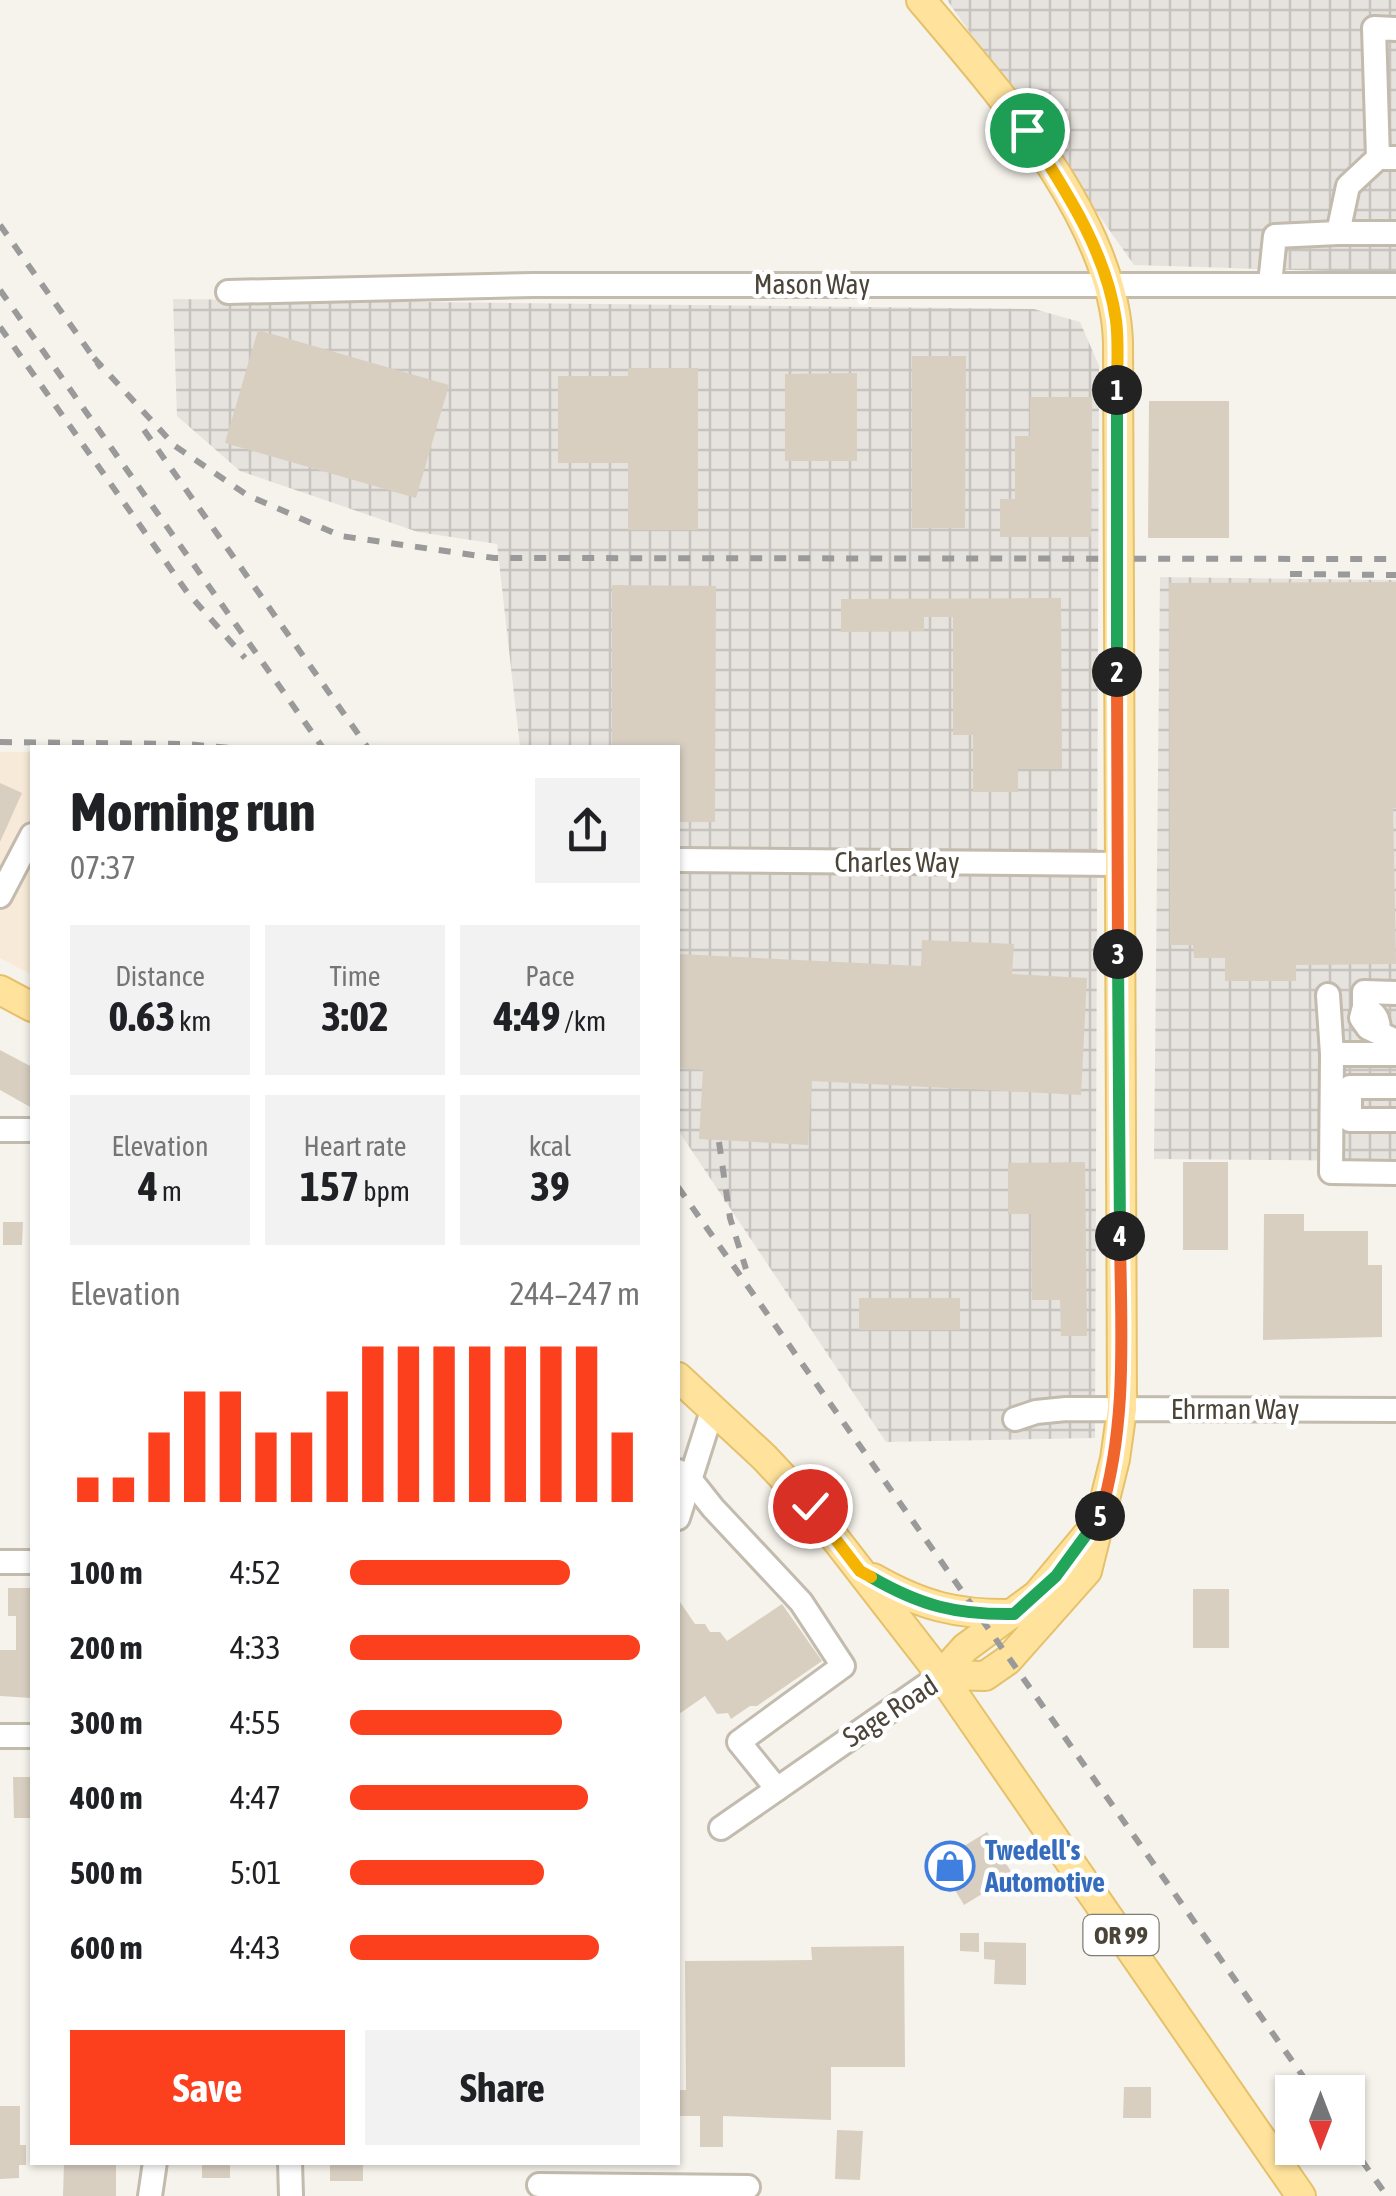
<!DOCTYPE html>
<meta charset="utf-8">
<style>
body{margin:0;font-family:"Asap Condensed",sans-serif;background:#f2f2f2;color:#202124;height:100vh;display:flex;flex-direction:column;font-size:38px;white-space:nowrap}
*{box-sizing:border-box;margin:0}
p{font-size:32px;color:#757577}
.icon{flex:none;width:55px;height:55px;fill:none;stroke:currentColor;stroke-width:2;stroke-linecap:round;stroke-linejoin:round}
.map{position:relative;flex:1;overflow:hidden}
.panel{position:absolute;left:30px;top:745px;width:650px;height:1420px;display:flex;flex-direction:column;background:#fff;border-radius:0px;box-shadow:0 2px 8px #0004}
.panel>*{flex:none}
.needle{width:65px;rotate:180deg}
.tools{position:absolute;left:1275px;top:2075px;display:grid;gap:20px}
.tools a{display:grid;place-items:center;width:90px;height:90px;border-radius:0px;background:#fff;box-shadow:0 2px 8px #0004;font-size:50px}
.pin{position:absolute;display:grid;place-items:center;width:85px;height:85px;color:#fff;margin:-42px;border:5px solid #fff;border-radius:50%;box-shadow:0 2px 10px #0007}
.km{position:absolute;width:50px;height:50px;margin:-25px;border-radius:50%;background:#222;color:#fff;font-size:28px;line-height:50px;text-align:center}
.round{display:grid;place-items:center;flex:none;width:105px;height:105px;border-radius:0px;background:#f2f2f2}
.head{display:flex;align-items:center;justify-content:space-between;height:170px;padding:0 40px}
h1{font-size:55px;font-weight:700;line-height:75px}
.figures{display:grid;grid-template-columns:repeat(3,1fr);gap:15px;height:170px;padding:10px 40px}
.figures div{display:grid;align-content:center;border-radius:0px;background:#f2f2f2;text-align:center}
.figures b{font-size:42px;font-weight:700}
.figures small{font-size:28px;font-weight:400}
.figures p{font-size:28px}
.chart{height:280px;padding:20px 40px}
.chart p{display:flex;justify-content:space-between}
.chart svg{width:100%;height:180px;margin-top:10px;stroke:#fc3f1d;stroke-width:6}
.action{display:flex;gap:20px;margin-top:auto;padding:20px 40px}
.action a{flex:1;height:115px;border-radius:0px;background:#fc3f1d;color:#fff;font-size:40px;font-weight:700;line-height:115px;text-align:center}
.action a+a{background:#f2f2f2;color:#202124}
ul{padding:0 40px;list-style:none;font-size:32px}
li{display:grid;grid-template-columns:160px 120px 1fr;align-items:center;height:75px}
li i{height:25px;border-radius:12px;background:#fc3f1d}
.map>svg:first-child{display:block}
</style>
<div class="map">
<svg width="1396" height="2196" viewBox="0 0 1396 2196">
<defs>
<pattern id="industrial-grid" width="8" height="8" patternUnits="userSpaceOnUse" patternTransform="scale(2.5)"><rect width="8" height="8" fill="#e6e2dd"/><path d="M0 4h8M4 0v8" fill="none" stroke="#c7c3be"/></pattern>
</defs>
<rect width="100%" height="100%" fill="#f6f3ec"/>
<polygon fill="#f7ead8" points="0,752 32,752 32,975 0,958"/>
<g fill="url(#industrial-grid)">
<polygon points="947,0 1396,0 1396,273 1134,265"/>
<polygon points="173,299 1034,309 1080,322 1099,366 1095,1438 886,1442 678,1130 678,748 520,747 497,544 418,532 240,471 177,416"/>
<polygon points="1160,577 1396,580 1396,1161 1154,1159"/>
</g>
<g fill="#d8cfc1">
<polygon points="258,330 449,385 416,498 225,443"/>
<polygon points="912,356 966,356 965,528 912,528"/>
<polygon points="628,368 698,368 698,530 628,530 628,463 558,463 558,376 628,376"/>
<polygon points="857,373 857,461 785,461 785,374"/>
<polygon points="1030,397 1092,397 1091,537 1000,537 1000,499 1015,499 1015,436 1030,436"/>
<polygon points="1149,401 1229,401 1229,538 1148,538"/>
<polygon points="1396,582 1396,808 1393,808 1396,964 1296,965 1296,981 1225,981 1225,958 1194,958 1193,945 1170,945 1169,583"/>
<polygon points="612,585 716,586 715,822 678,822 678,748 612,748"/>
<polygon points="1061,598 1062,769 1018,769 1018,792 973,792 973,735 953,735 953,617 924,617 924,631 841,632 841,599"/>
<polygon points="0,783 22,793 0,842"/>
<polygon points="922,940 1014,944 1012,974 1087,978 1081,1095 812,1081 808,1145 699,1139 703,1070 678,1068 678,954 921,966"/>
<polygon points="0,1050 32,1067 32,1108 0,1090"/>
<polygon points="1085,1162 1087,1336 1061,1336 1060,1300 1032,1300 1031,1214 1008,1214 1008,1163"/>
<rect x="1183" y="1162" width="45" height="88"/>
<polygon points="1264,1214 1304,1214 1304,1231 1368,1231 1368,1265 1382,1265 1382,1337 1263,1340"/>
<polygon points="3,1222 23,1222 22,1245 3,1245"/>
<rect x="859" y="1298" width="101" height="32"/>
<polygon points="8,1588 32,1588 32,1698 0,1696 0,1650 16,1650 16,1616 8,1616"/>
<rect x="1193" y="1589" width="36" height="59"/>
<polygon points="678,1599 695,1624 705,1624 710,1632 720,1632 727,1641 782,1604 822,1661 757,1706 750,1706 731,1719 728,1713 717,1714 705,1696 679,1714"/>
<polygon points="13,1777 32,1777 32,1818 14,1818"/>
<polygon points="987,1832 1013,1875 964,1905 938,1862"/>
<polygon points="960,1933 979,1933 979,1952 960,1951"/>
<polygon points="984,1942 1026,1943 1026,1985 994,1984 995,1960 984,1959"/>
<polygon points="904,1946 905,2067 831,2067 831,2120 723,2116 723,2147 700,2147 700,2116 678,2116 678,2090 686,2090 685,1961 812,1960 811,1947"/>
<polygon points="1124,2087 1151,2087 1151,2118 1123,2118"/>
<polygon points="0,2106 20,2106 20,2145 26,2145 26,2165 19,2165 19,2178 0,2179"/>
<polygon points="837,2130 863,2131 860,2180 835,2179"/>
<polygon points="64,2162 116,2162 116,2196 63,2196"/>
<rect x="202" y="2162" width="28" height="16"/>
<rect x="330" y="2162" width="33" height="19"/>
</g>
<g fill="none" stroke-linecap="round" stroke-linejoin="round">
<g stroke="#c2bbae" stroke-width="28">
<g id="minor">
<polyline points="1396,29 1374,28 1378,158 1396,158"/>
<polyline points="1378,158 1348,186 1338,233 1396,233"/>
<polyline points="1270,284 1275,236 1338,233"/>
<polyline points="228,292 534,285 1396,285"/>
<polyline points="678,860 1117,864"/>
<polyline points="0,896 32,835"/>
<polyline points="1328,995 1332,1054"/>
<polyline points="1364,1007 1364,992 1396,993"/>
<path d="M1379,1031c0,-13 -4,-18 -15,-24l-3,11 7,10 28,13"/>
<polyline points="1396,1054 1332,1054 1331,1172 1396,1173"/>
<polyline points="1396,1087 1350,1087 1350,1120 1396,1120"/>
<polyline points="0,1130 32,1130"/>
<polyline points="1015,1419 1036,1412 1066,1409 1396,1410"/>
<polyline points="678,1471 690,1479 713,1508 801,1602 843,1666 739,1742 777,1789"/>
<polyline points="678,1518 713,1408"/>
<polyline points="0,1562 32,1562"/>
<polyline points="0,1736 32,1736"/>
<polyline points="721,1828 941,1675"/>
<polyline points="290,2162 291,2196"/>
<polyline points="539,2185 748,2187"/>
<polyline points="150,2196 155,2162"/>
</g>
</g>
<g stroke="#e6c16a" stroke-width="32">
<g id="major">
<path d="M921,0c76,90 193,219 197,342l4,1067 -7,50 -28,112 -79,89 -23,16 -44,-1"/>
<polyline points="0,990 32,1007"/>
<polyline points="678,1377 764,1457 810,1506 941,1675 1301,2196"/>
<path d="M873,1578c49,28 84,37 140,36"/>
<polyline points="941,1675 965,1648 1037,1595 1093,1528"/>
</g>
</g>
<use href="#minor" stroke="#fff" stroke-width="22"/>
<use href="#major" stroke="#ffe39c" stroke-width="28"/>
<g stroke="#9a9a9a" stroke-width="6" stroke-dasharray="12 12" stroke-linecap="butt">
<polyline points="0,225 101,368"/>
<polyline points="0,290 323,748"/>
<polyline points="0,327 187,592 245,658"/>
<polyline points="94,358 175,446 247,495 341,536 494,558 1396,559"/>
<polyline points="144,430 368,748"/>
<polyline points="1290,574 1396,575"/>
<polyline points="0,742 186,744 230,748"/>
<polyline points="719,1142 730,1218 746,1269"/>
<polyline points="678,1187 1314,2092"/>
<polyline points="1348,2141 1387,2196"/>
</g>
</g>
<g fill="none" stroke-linecap="round" stroke-linejoin="round">
<g stroke="#fff" stroke-width="20">
<path id="split-1" d="M1027,130c37,58 79,120 89,190 3,23 1,47 1,70"/>
</g>
<g stroke="#fff" stroke-width="20">
<polyline id="split-2" points="1117,672 1117,390"/>
</g>
<g stroke="#fff" stroke-width="20">
<polyline id="split-3" points="1117,672 1118,954"/>
</g>
<g stroke="#fff" stroke-width="20">
<polyline id="split-4" points="1118,954 1120,1236"/>
</g>
<g stroke="#fff" stroke-width="20">
<path id="split-5" d="M1100,1516c28,-92 21,-185 20,-280"/>
</g>
<g stroke="#fff" stroke-width="20">
<path id="split-6" d="M871,1577c50,29 86,38 143,37l42,-38 44,-60"/>
</g>
<g stroke="#fff" stroke-width="20">
<polyline id="split-7" points="810,1506 860,1571 871,1577"/>
</g>
<use href="#split-1" stroke="#f5b400" stroke-width="12"/>
<use href="#split-2" stroke="#22a559" stroke-width="12"/>
<use href="#split-3" stroke="#f0652b" stroke-width="12"/>
<use href="#split-4" stroke="#22a559" stroke-width="12"/>
<use href="#split-5" stroke="#f0652b" stroke-width="12"/>
<use href="#split-6" stroke="#22a559" stroke-width="12"/>
<use href="#split-7" stroke="#f5b400" stroke-width="12"/>
</g>
<defs>
<g id="shop-ring" transform="scale(2.5)"><circle r="9.5" fill="#fff" stroke="#3f7fe0" stroke-width="1.5"/><path d="M-5-2.5h2.3a2.7 3.5 0 0 1 5.4 0H5L5.5 6h-11ZM-1.5-2.5h3a1.5 2.3 0 0 0-3 0Z" fill="#3f7fe0"/></g>
</defs>
<g fill-rule="evenodd">
<use href="#shop-ring" x="950" y="1866"/>
</g>
<g text-anchor="middle" dominant-baseline="central" stroke-width="9" stroke-linejoin="round" paint-order="stroke">
<rect fill="#fff" stroke="#817c74" stroke-width="2.5" x="1083.5" y="1915" width="75" height="40" rx="8"/>
<g font-size="25" font-weight="bold" fill="#4b4439">
<text x="1121" y="1935">OR 99</text>
</g>
<g font-size="28" fill="#4b4439" stroke="#fff">
<text x="812" y="284">Mason Way</text>
<text x="897" y="862">Charles Way</text>
<text x="1235" y="1409">Ehrman Way</text>
<text transform="translate(890 1711) rotate(-33)">Sage Road</text>
</g>
<g font-size="28" font-weight="bold" fill="#366cbe" stroke="#fff" text-anchor="start">
<text x="985" y="1850">Twedell's<tspan x="985" dy="32">Automotive</tspan></text>
</g>
</g>
</svg>
<div class="tools">
<a><svg class="needle" viewBox="-14 -14 28 28"><path d="M0-13l5 13h-10z" fill="#e53935"/><path d="M0 13l5-13h-10z" fill="#757577"/></svg></a>
</div>
<div class="pin" style="left:1027px;top:130px;background:#1e9e55"><svg class="icon" aria-label="arrive" viewBox="0 0 24 24"><path d="M6 21V4h12l-3 4 3 4H6"/></svg></div>
<div class="pin" style="left:810px;top:1506px;background:#d93025"><svg class="icon" aria-label="check" viewBox="0 0 24 24"><path d="M5 12l5 5 9-10"/></svg></div>
<b class="km" style="left:1117px;top:390px">1</b>
<b class="km" style="left:1117px;top:672px">2</b>
<b class="km" style="left:1118px;top:954px">3</b>
<b class="km" style="left:1120px;top:1236px">4</b>
<b class="km" style="left:1100px;top:1516px">5</b>
<section class="panel">
<div class="head"><div><h1>Morning run</h1><p>07:37</p></div><a class="round"><svg class="icon" aria-label="share" viewBox="0 0 24 24"><path d="M12 15V3M7 8l5-5 5 5M5 13v7h14v-7"/></svg></a></div>
<div class="figures">
<div><p>Distance</p><b>0.63<small> km</small></b></div>
<div><p>Time</p><b>3:02</b></div>
<div><p>Pace</p><b>4:49<small> /km</small></b></div>
</div>
<div class="figures">
<div><p>Elevation</p><b>4<small> m</small></b></div>
<div><p>Heart rate</p><b>157<small> bpm</small></b></div>
<div><p>kcal</p><b>39</b></div>
</div>
<div class="chart"><p><span>Elevation</span>244–247 m</p>
<svg viewBox="0 0 160 44" preserveAspectRatio="none"><path d="M5 44V38M15 44V38M25 44V27M35 44V17M45 44V17M55 44V27M65 44V27M75 44V17M85 44V6M95 44V6M105 44V6M115 44V6M125 44V6M135 44V6M145 44V6M155 44V27"/></svg>
</div>
<ul>
<li><b>100 m</b>4:52<i style="width:76%"></i></li>
<li><b>200 m</b>4:33<i style="width:100%"></i></li>
<li><b>300 m</b>4:55<i style="width:73%"></i></li>
<li><b>400 m</b>4:47<i style="width:82%"></i></li>
<li><b>500 m</b>5:01<i style="width:67%"></i></li>
<li><b>600 m</b>4:43<i style="width:86%"></i></li>
</ul>
<div class="action"><a>Save</a><a>Share</a></div>
</section>
</div>
